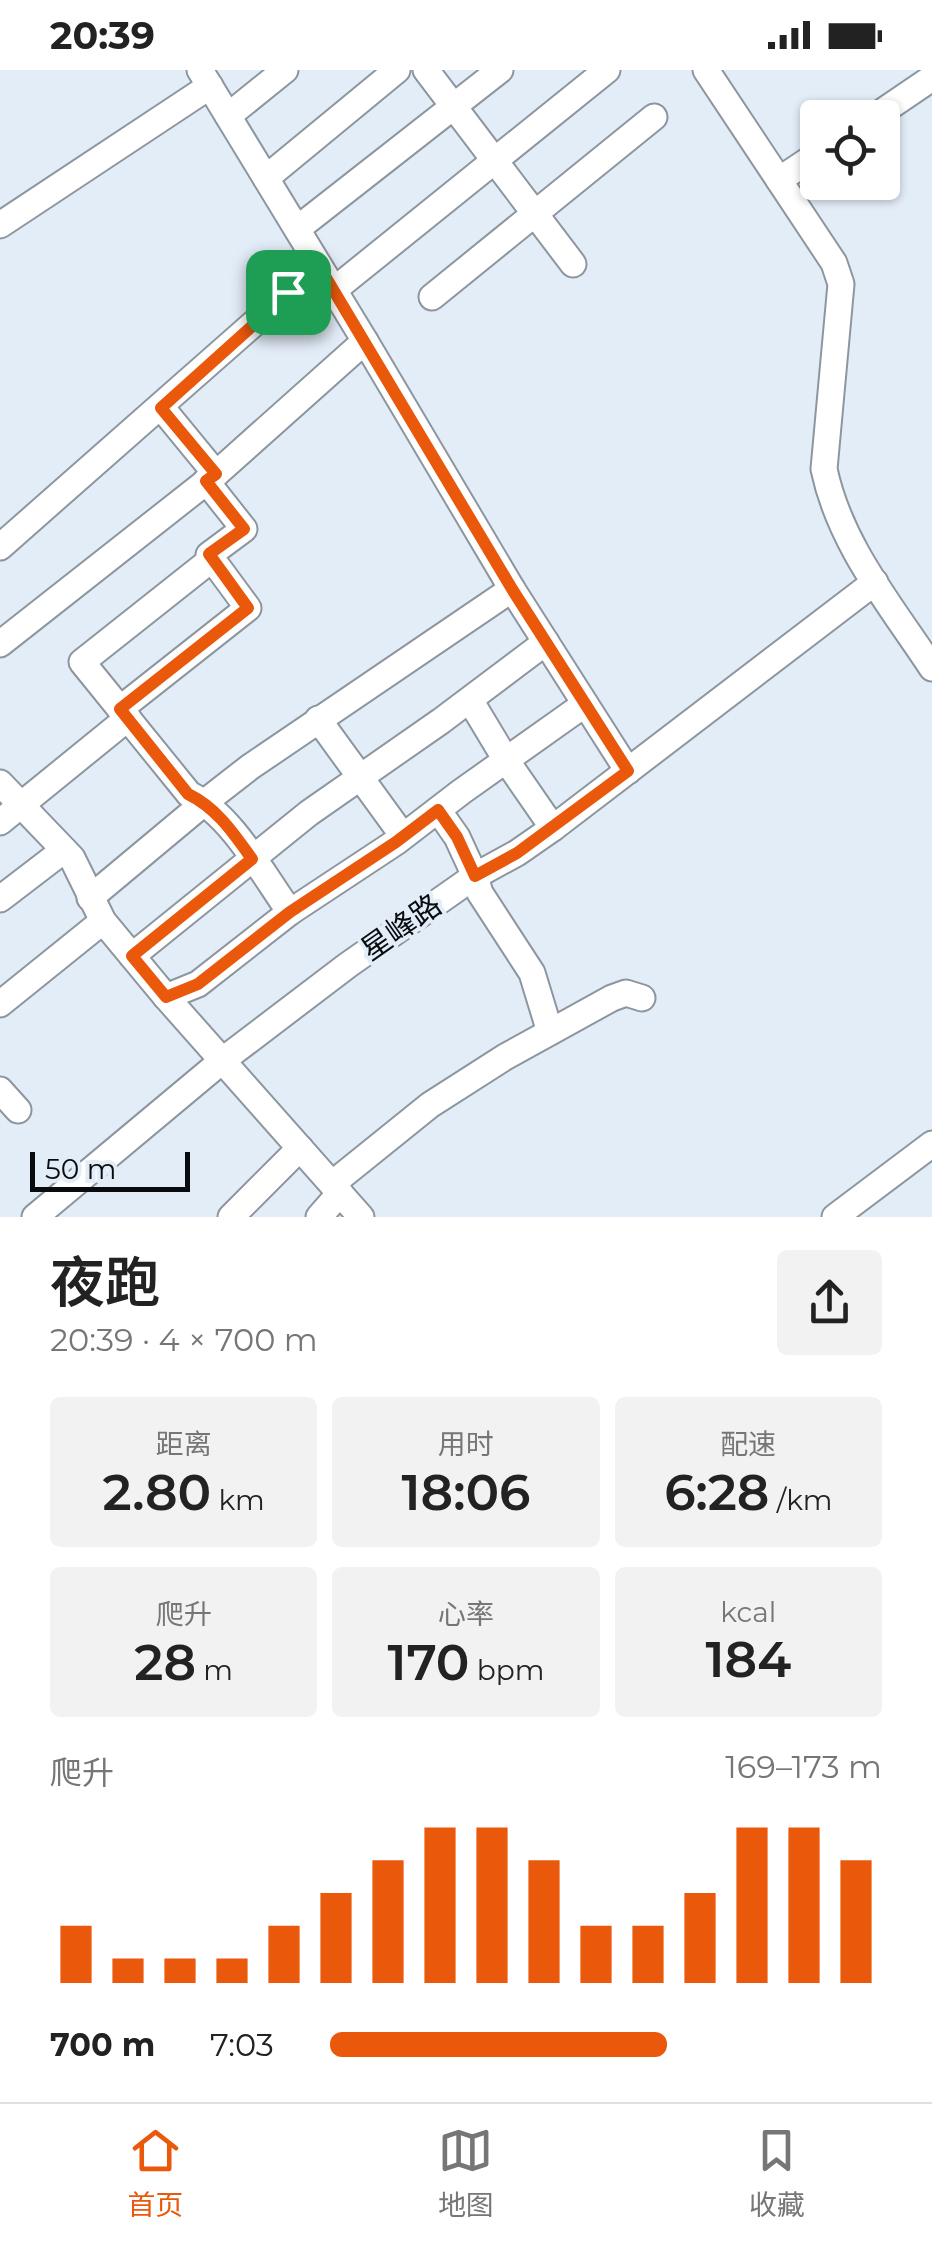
<!DOCTYPE html>
<html lang="zh">
<meta charset="utf-8">
<style>
body{margin:0;font-family:Montserrat,"Noto Sans SC",sans-serif;background:#f2f2f2;color:#222;height:100vh;display:flex;flex-direction:column;font-size:38px;white-space:nowrap}
*{box-sizing:border-box;margin:0}
p{font-size:32px;color:#767676}
.icon{flex:none;width:55px;height:55px;fill:none;stroke:currentColor;stroke-width:2;stroke-linecap:round;stroke-linejoin:round}
.map{position:relative;height:1147px;overflow:hidden}
.side{display:flex;flex-direction:column;background:#fff;flex:1}
.side>*{flex:none}
.fabs{position:absolute;left:800px;top:30px;display:grid;gap:20px}
.fabs a{display:grid;place-items:center;width:100px;height:100px;border-radius:10px;background:#fff;box-shadow:0 2px 8px #0004;font-size:50px}
.scale{position:absolute;left:30px;bottom:25px;width:160px;box-sizing:border-box;padding-left:10px;border:5px solid #090c0f;border-top:0;font-size:28px;line-height:35px;white-space:nowrap;color:#090c0f;-webkit-text-stroke:8px #e3edf8;paint-order:stroke}
.pin{position:absolute;display:grid;place-items:center;width:85px;height:85px;color:#fff;margin:-42px;border-radius:20px;box-shadow:0 5px 15px #0006}
.round{display:grid;place-items:center;flex:none;width:105px;height:105px;border-radius:10px;background:#f2f2f2}
.head{display:flex;align-items:center;justify-content:space-between;height:170px;padding:0 50px}
h1{font-size:55px;font-weight:600;line-height:75px}
.metrics{display:grid;grid-template-columns:repeat(3,1fr);gap:15px;height:170px;padding:10px 50px}
.metrics div{display:grid;align-content:center;border-radius:10px;background:#f2f2f2;text-align:center}
.metrics b{font-size:50px;font-weight:600}
.metrics small{font-size:28px;font-weight:400}
.metrics p{font-size:28px}
.chart{height:280px;padding:20px 50px}
.chart p{display:flex;justify-content:space-between}
.chart svg{width:100%;height:180px;margin-top:10px;stroke:#ea580c;stroke-width:6}
ul{padding:0 50px;list-style:none;font-size:32px}
li{display:grid;grid-template-columns:160px 120px 1fr;align-items:center;height:75px}
li i{height:25px;border-radius:12px;background:#ea580c}
.status{display:flex;justify-content:space-between;align-items:center;height:70px;padding:0 50px;background:#fff;direction:ltr}
.status svg{height:28px;fill:currentColor}
.tabs{display:flex;justify-content:space-around;align-items:center;height:140px;border-top:2px solid #e0e0e0;background:#fff;font-size:28px;color:#767676}
.tabs a{display:grid;justify-items:center;gap:5px}
.tabs .on{color:#ea580c}
.map>svg:first-child{display:block}
</style>
<div class="status"><b>20:39</b><svg viewBox="0 0 49 12"><path d="M0 12V9h3v3zM5 12V6h3v6zM10 12V3h3v9zM15 12V0h3v12zM26 1h20v11H26zM47 4h2v5h-2z"/></svg></div>
<div class="map">
<svg width="932" height="1147" viewBox="0 0 932 1147">
<rect width="100%" height="100%" fill="#e3edf8"/>
<g fill="none" stroke-linecap="round" stroke-linejoin="round">
<g stroke="#8d969f" stroke-width="29">
<g id="minor">
<polyline points="200,0 365,271 512,519 628,701"/>
<polyline points="426,0 573,194"/>
<path d="M706,0l128,193 7,21 -17,185c16,76 66,135 108,199"/>
<polyline points="228,46 285,0"/>
<polyline points="873,48 932,8"/>
<polyline points="266,108 397,0"/>
<polyline points="779,110 818,84"/>
<polyline points="0,155 210,16"/>
<polyline points="297,159 500,0"/>
<polyline points="334,220 607,0"/>
<polyline points="432,227 654,47"/>
<polyline points="161,337 216,404"/>
<polyline points="0,477 319,196"/>
<path d="M212,489l-130,103 107,132c43,21 73,79 101,118"/>
<polyline points="0,574 216,404 365,271"/>
<polyline points="470,630 506,690 553,758"/>
<polyline points="120,639 248,538 209,485 244,459 206,411"/>
<polyline points="318,649 403,766"/>
<polyline points="0,713 72,788 103,851 166,927 361,1147"/>
<polyline points="438,740 457,767 475,806 480,823 532,903 550,962"/>
<polyline points="0,752 128,648"/>
<polyline points="90,828 205,732 250,697 512,519"/>
<polyline points="0,829 64,780"/>
<polyline points="132,886 309,743 441,651 546,572"/>
<polyline points="166,927 198,914 290,842 396,772 461,722 585,634"/>
<polyline points="0,934 103,851"/>
<polyline points="0,1020 18,1040"/>
<polyline points="332,1114 430,1035 505,987 612,928 626,923 642,928"/>
<polyline points="35,1147 223,990 348,895 475,806 517,783 553,758 875,512"/>
<polyline points="231,1147 300,1078"/>
<polyline points="319,1147 340,1123"/>
<polyline points="835,1147 932,1074"/>
</g>
</g>
<use href="#minor" stroke="#fff" stroke-width="25"/>
</g>
<g fill="none" stroke-linecap="round" stroke-linejoin="round">
<g stroke="#fff" stroke-width="20">
<path id="route" d="M319,196l193,323 116,182 -111,82 -42,23 -18,-39 -19,-27 -42,32 -106,70 -92,72 -32,13 -34,-41 120,-97c-18,-25 -35,-51 -64,-65l-68,-85 128,-101 -39,-54 35,-25 -38,-48 10,-7 -55,-66z"/>
</g>
<use href="#route" stroke="#ea580c" stroke-width="12"/>
</g>
<g text-anchor="middle" dominant-baseline="central" stroke-width="8" stroke-linejoin="round" paint-order="stroke">
<g font-size="30" fill="#090c0f" stroke="#e3edf8">
<text transform="translate(401 857) rotate(-35)">星峰路</text>
</g>
</g>
</svg>
<div class="fabs">
<a><svg class="icon" aria-label="locate" viewBox="0 0 24 24"><circle cx="12" cy="12" r="6"/><path d="M12 2v4M12 18v4M2 12h4M18 12h4"/></svg></a>
</div>
<div class="scale">50 m</div>
<div class="pin" style="left:288px;top:222px;background:#1e9e55"><svg class="icon" aria-label="arrive" viewBox="0 0 24 24"><path d="M6 21V4h12l-3 4 3 4H6"/></svg></div>
</div>
<section class="side">
<div class="head"><div><h1>夜跑</h1><p>20:39 · 4 × 700 m</p></div><a class="round"><svg class="icon" aria-label="share" viewBox="0 0 24 24"><path d="M12 15V3M7 8l5-5 5 5M5 13v7h14v-7"/></svg></a></div>
<div class="metrics">
<div><p>距离</p><b>2.80<small> km</small></b></div>
<div><p>用时</p><b>18:06</b></div>
<div><p>配速</p><b>6:28<small> /km</small></b></div>
</div>
<div class="metrics">
<div><p>爬升</p><b>28<small> m</small></b></div>
<div><p>心率</p><b>170<small> bpm</small></b></div>
<div><p>kcal</p><b>184</b></div>
</div>
<div class="chart"><p><span>爬升</span>169–173 m</p>
<svg viewBox="0 0 160 44" preserveAspectRatio="none"><path d="M5 44V30M15 44V38M25 44V38M35 44V38M45 44V30M55 44V22M65 44V14M75 44V6M85 44V6M95 44V14M105 44V30M115 44V30M125 44V22M135 44V6M145 44V6M155 44V14"/></svg>
</div>
<ul>
<li><b>700 m</b>7:03<i style="width:61%"></i></li>
</ul>
</section>
<nav class="tabs">
<a class="on"><svg class="icon" aria-label="home" viewBox="0 0 24 24"><path d="M3 11l9-7 9 7M6 9v11h12V9"/></svg>首页</a>
<a><svg class="icon" aria-label="map" viewBox="0 0 24 24"><path d="M3 6l6-2 6 2 6-2v14l-6 2-6-2-6 2zM9 4v14M15 6v14"/></svg>地图</a>
<a><svg class="icon" aria-label="saved" viewBox="0 0 24 24"><path d="M7 4h10v16l-5-4-5 4z"/></svg>收藏</a>
</nav>
